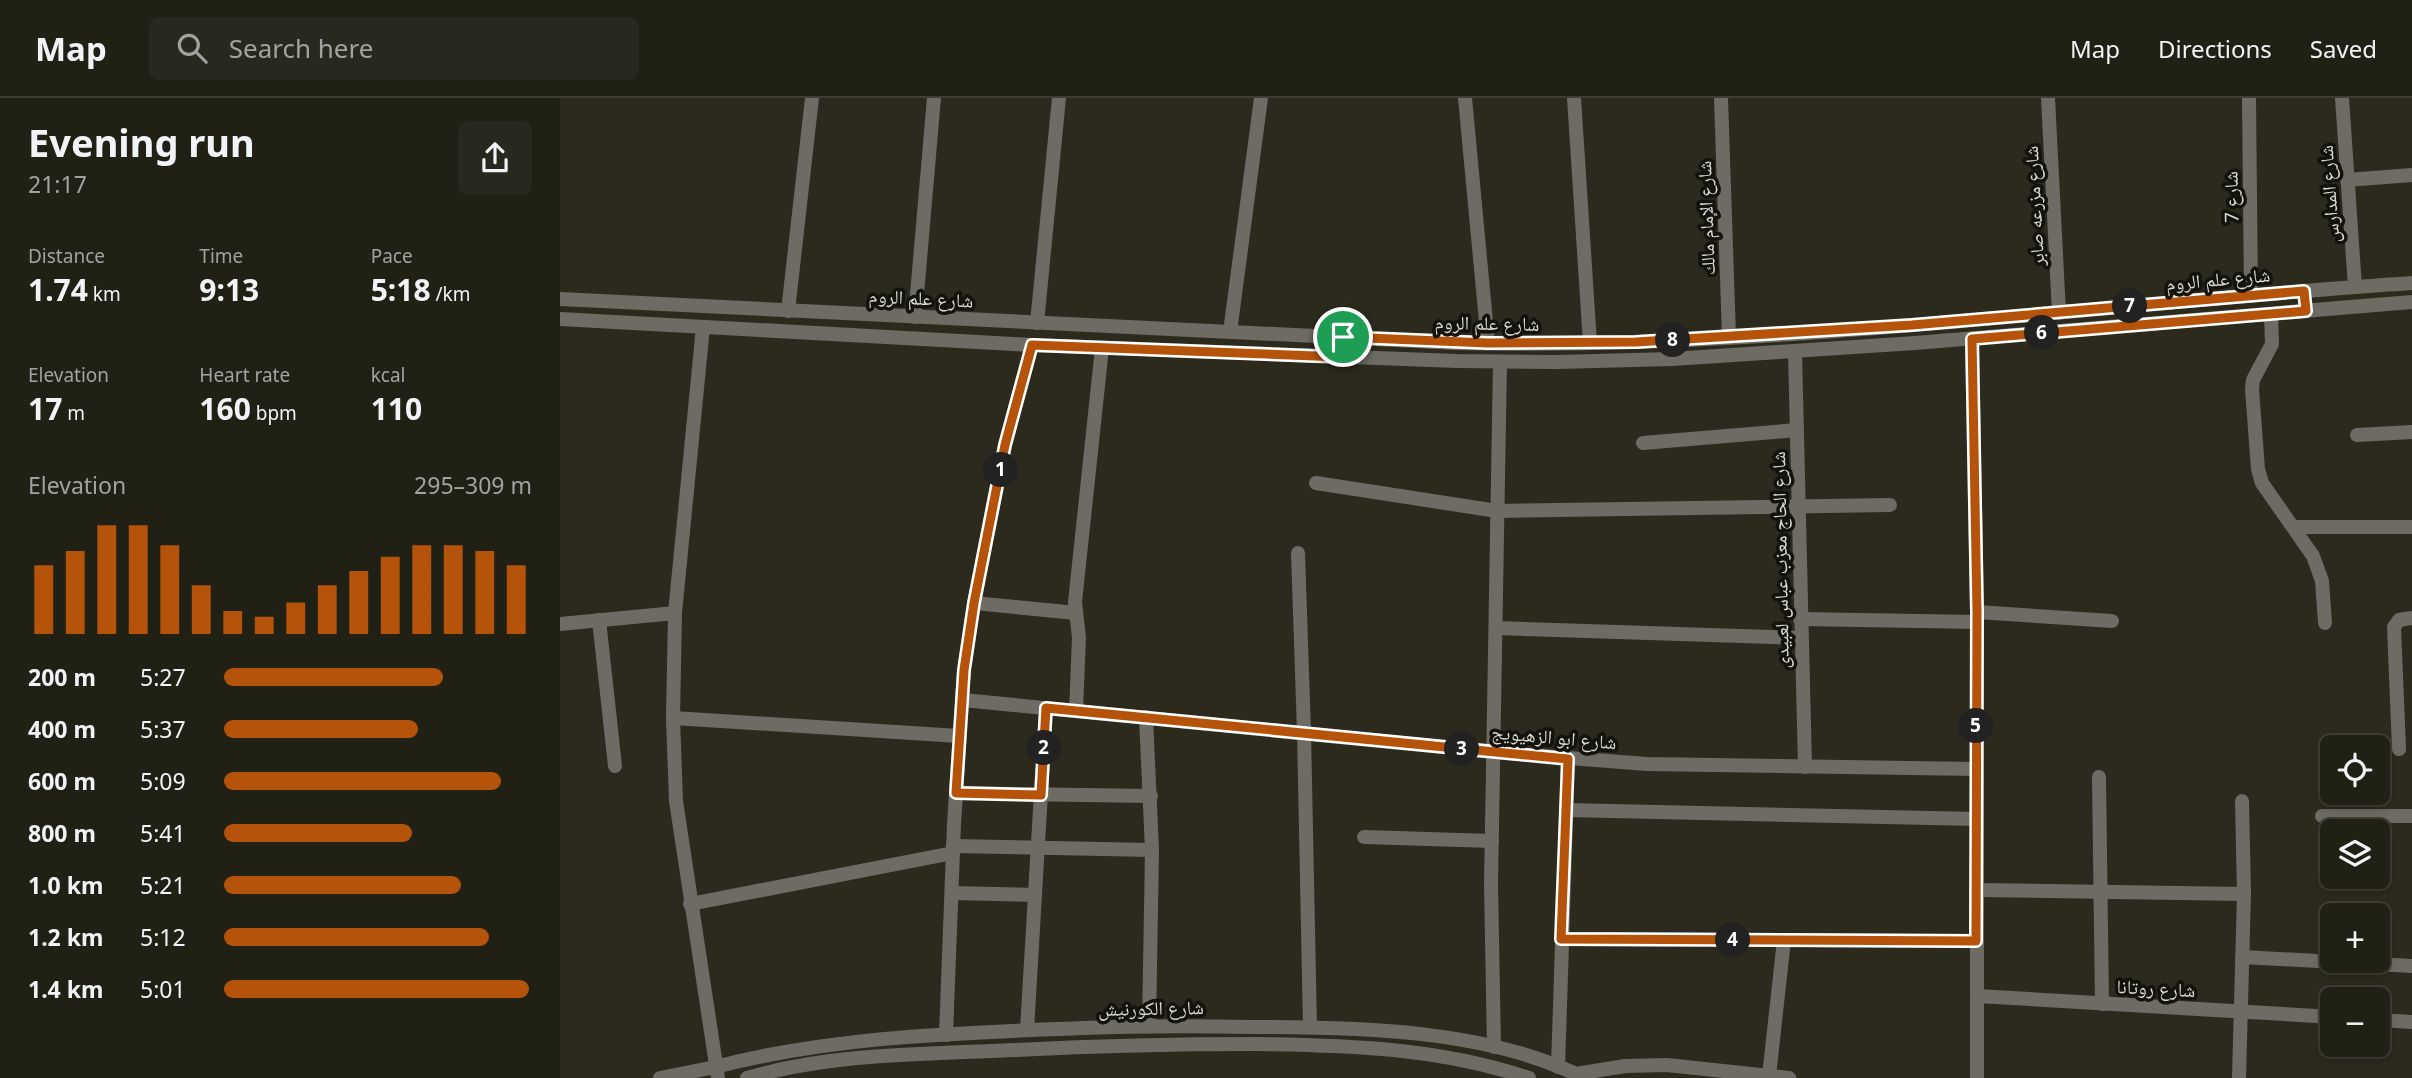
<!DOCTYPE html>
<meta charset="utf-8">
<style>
body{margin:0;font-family:"Noto Sans","Noto Naskh Arabic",sans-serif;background:#29281e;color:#f1f3f6;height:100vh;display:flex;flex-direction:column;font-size:26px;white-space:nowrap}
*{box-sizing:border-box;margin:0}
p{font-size:23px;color:#a2a3a0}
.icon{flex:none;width:38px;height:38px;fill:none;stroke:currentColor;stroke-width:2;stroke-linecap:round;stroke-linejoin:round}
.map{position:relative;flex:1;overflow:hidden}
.sheet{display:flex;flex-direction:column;background:#212015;width:560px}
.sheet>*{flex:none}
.fabs{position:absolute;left:1760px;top:637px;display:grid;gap:14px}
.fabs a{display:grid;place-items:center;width:70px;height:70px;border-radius:10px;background:#212015;box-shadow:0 4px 10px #0003,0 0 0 2px #3e3e34;font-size:35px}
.pin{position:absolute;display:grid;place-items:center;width:60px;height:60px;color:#fff;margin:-30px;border:4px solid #fff;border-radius:50%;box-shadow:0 2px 7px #0007}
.km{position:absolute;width:35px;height:35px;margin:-18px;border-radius:50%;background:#222;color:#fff;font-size:19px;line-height:35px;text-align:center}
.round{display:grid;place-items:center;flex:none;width:74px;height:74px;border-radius:10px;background:#29281e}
.headline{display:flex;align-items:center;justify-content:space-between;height:119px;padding:0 28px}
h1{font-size:38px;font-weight:700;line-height:52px}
.figures{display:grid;grid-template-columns:repeat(3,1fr);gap:10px;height:119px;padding:7px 28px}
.figures div{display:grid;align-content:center}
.figures b{font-size:30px;font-weight:700}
.figures small{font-size:19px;font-weight:400}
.figures p{font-size:19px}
.chart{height:196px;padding:14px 28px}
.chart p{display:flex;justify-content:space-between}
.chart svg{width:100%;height:126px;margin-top:7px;stroke:#b45309;stroke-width:6}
ul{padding:0 28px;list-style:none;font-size:23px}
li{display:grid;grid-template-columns:112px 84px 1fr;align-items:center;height:52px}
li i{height:18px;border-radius:9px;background:#b45309}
header{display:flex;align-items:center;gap:42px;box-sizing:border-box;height:98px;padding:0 35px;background:#212015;border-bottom:2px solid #3e3e34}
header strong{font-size:33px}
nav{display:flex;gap:38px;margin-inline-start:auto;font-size:24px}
.search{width:490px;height:63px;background:#29281e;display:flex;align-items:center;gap:18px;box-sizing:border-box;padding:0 24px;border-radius:10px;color:#a2a3a0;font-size:26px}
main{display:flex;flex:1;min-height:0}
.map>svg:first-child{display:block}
</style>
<header>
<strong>Map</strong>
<div class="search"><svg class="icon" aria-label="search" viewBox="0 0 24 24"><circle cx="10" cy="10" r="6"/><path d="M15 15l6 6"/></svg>Search here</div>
<nav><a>Map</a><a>Directions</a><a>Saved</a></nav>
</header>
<main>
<section class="sheet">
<div class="headline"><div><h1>Evening run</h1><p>21:17</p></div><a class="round"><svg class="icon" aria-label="share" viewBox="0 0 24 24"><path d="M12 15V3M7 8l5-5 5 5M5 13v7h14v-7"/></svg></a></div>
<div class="figures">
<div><p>Distance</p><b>1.74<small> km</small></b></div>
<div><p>Time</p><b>9:13</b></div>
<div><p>Pace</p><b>5:18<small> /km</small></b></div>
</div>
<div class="figures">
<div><p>Elevation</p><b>17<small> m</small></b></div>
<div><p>Heart rate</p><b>160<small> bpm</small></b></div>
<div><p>kcal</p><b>110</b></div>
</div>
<div class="chart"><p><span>Elevation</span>295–309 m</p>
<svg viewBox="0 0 160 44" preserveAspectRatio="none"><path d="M5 44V20M15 44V15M25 44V6M35 44V6M45 44V13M55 44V27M65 44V36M75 44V38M85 44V33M95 44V27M105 44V22M115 44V17M125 44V13M135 44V13M145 44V15M155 44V20"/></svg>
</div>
<ul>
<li><b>200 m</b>5:27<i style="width:71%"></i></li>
<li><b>400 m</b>5:37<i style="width:63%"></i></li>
<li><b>600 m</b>5:09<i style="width:90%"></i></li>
<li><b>800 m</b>5:41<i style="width:61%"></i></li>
<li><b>1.0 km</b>5:21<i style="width:77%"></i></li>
<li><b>1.2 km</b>5:12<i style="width:86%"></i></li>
<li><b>1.4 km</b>5:01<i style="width:99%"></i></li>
</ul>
</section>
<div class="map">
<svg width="1852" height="980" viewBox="0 0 1852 980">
<rect width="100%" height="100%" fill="#2c2a1c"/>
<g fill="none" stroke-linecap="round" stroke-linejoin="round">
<g stroke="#6e6a64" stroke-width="14">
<polyline points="905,0 928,245"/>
<polyline points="1014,0 1030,245"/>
<polyline points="1488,0 1499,215"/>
<polyline points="1689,0 1691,198"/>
<polyline points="1782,0 1795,189"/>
<polyline points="1787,82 1852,77"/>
<polyline points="228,213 252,0"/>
<polyline points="1711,216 1712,246 1693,282 1692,291 1698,371 1702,385 1753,458 1762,483 1765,525"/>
<polyline points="355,219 374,0"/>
<polyline points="477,225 499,0"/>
<polyline points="143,229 115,515 113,620 116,703 158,980"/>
<polyline points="670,234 701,0"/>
<polyline points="1412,241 1417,514 1417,980"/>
<polyline points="1235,254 1245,669"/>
<polyline points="1797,337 1852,334"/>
<polyline points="1083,345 1237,332"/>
<polyline points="756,385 937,413 1330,407"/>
<polyline points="1734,429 1852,429"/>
<polyline points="738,455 744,634 750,929"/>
<polyline points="414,505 516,515"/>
<polyline points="1417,514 1552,523"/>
<polyline points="1240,521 1417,524"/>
<polyline points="39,522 55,668"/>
<polyline points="0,526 115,515"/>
<polyline points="937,530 1241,540"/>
<polyline points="403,602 933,654 1087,666 1416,671"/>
<polyline points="516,613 519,540 515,504 542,250"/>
<polyline points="586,619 592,752 589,928"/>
<polyline points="113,620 399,638"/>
<polyline points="1839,651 1834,529 1839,522 1852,520"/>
<polyline points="1539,679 1542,906"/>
<polyline points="396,695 591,698"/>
<polyline points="1007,712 1417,721"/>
<polyline points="1762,718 1852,718"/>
<polyline points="804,739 932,743"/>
<polyline points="393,748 592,752"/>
<polyline points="1417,792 1684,796"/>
<polyline points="392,795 475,797"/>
<polyline points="130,806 393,755"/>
<polyline points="1001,841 1417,843"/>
<polyline points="1682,859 1852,868"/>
<polyline points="1417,898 1773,919"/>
<polyline points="1818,922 1852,924"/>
<polyline points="467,932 486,610"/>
<polyline points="386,937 394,726 404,572 414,505 445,347 472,247"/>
<polyline points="934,949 931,786 940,264"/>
<polyline points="998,969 1008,661"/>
<polyline points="1016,976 1065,968 1107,967 1229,980"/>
<polyline points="1209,978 1224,842"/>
<polyline points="100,980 155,969"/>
<polyline points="1679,980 1684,796 1682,703"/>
</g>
<g stroke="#6e6a64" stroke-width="14">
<polyline points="1161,0 1169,239"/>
<path d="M0,201l896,44c319,7 638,-39 956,-60"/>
<polyline points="0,221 472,247 897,263 997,264 1112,261 1355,245 1852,204"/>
<path d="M155,969c119,-31 245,-34 368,-39 56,-2 112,-2 169,-1 105,0 236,2 332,51"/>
<path d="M187,980c84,-25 182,-24 269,-28 80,-4 160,-6 240,-6 92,1 184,4 273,34"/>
</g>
</g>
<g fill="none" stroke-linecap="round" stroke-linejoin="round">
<g stroke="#fff" stroke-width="14">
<polygon id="route" points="1744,193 1746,213 1412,241 1417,514 1416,843 1001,841 1008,661 486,610 481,697 396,695 404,572 414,505 445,347 472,247 781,259 783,239 928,245 1076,244 1352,227"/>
</g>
<use href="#route" stroke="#b45309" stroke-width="9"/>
</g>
<g text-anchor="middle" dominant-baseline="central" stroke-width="7" stroke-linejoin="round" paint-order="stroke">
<g font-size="19" fill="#dbdad2" stroke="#13130c">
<text transform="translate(1769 96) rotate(-94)">شارع المدارس</text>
<text transform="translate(1671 99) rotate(-91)">شارع 7</text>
<text transform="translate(1474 108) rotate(-93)">شارع مزرعه صابر</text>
<text transform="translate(1146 120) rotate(-92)">شارع الإمام مالك</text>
<text transform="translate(1658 181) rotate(-5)">شارع علم الروم</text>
<text transform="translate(361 200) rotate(3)">شارع علم الروم</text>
<text transform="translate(927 225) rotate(1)">شارع علم الروم</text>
<text transform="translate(1220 462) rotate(-91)">شارع الحاج معزب عباس لعبيدى</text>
<text transform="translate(994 639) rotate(5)">شارع ابو الزهيويج</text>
<text transform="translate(1596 890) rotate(3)">شارع روتانا</text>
<text transform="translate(591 910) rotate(-1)">شارع الكورنيش</text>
</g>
</g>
</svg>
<div class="fabs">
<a><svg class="icon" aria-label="locate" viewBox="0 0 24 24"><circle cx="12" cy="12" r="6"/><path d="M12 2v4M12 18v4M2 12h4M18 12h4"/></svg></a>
<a><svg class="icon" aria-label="layers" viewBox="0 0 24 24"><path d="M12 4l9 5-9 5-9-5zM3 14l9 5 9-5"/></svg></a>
<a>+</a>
<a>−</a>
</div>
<div class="pin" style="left:783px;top:239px;background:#1e9e55"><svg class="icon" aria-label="arrive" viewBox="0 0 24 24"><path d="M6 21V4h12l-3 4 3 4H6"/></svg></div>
<b class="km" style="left:441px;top:372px">1</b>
<b class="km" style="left:484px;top:650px">2</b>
<b class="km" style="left:902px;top:651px">3</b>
<b class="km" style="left:1173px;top:842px">4</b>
<b class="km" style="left:1416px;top:628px">5</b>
<b class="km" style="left:1482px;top:235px">6</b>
<b class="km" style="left:1570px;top:208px">7</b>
<b class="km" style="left:1113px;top:242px">8</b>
</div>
</main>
